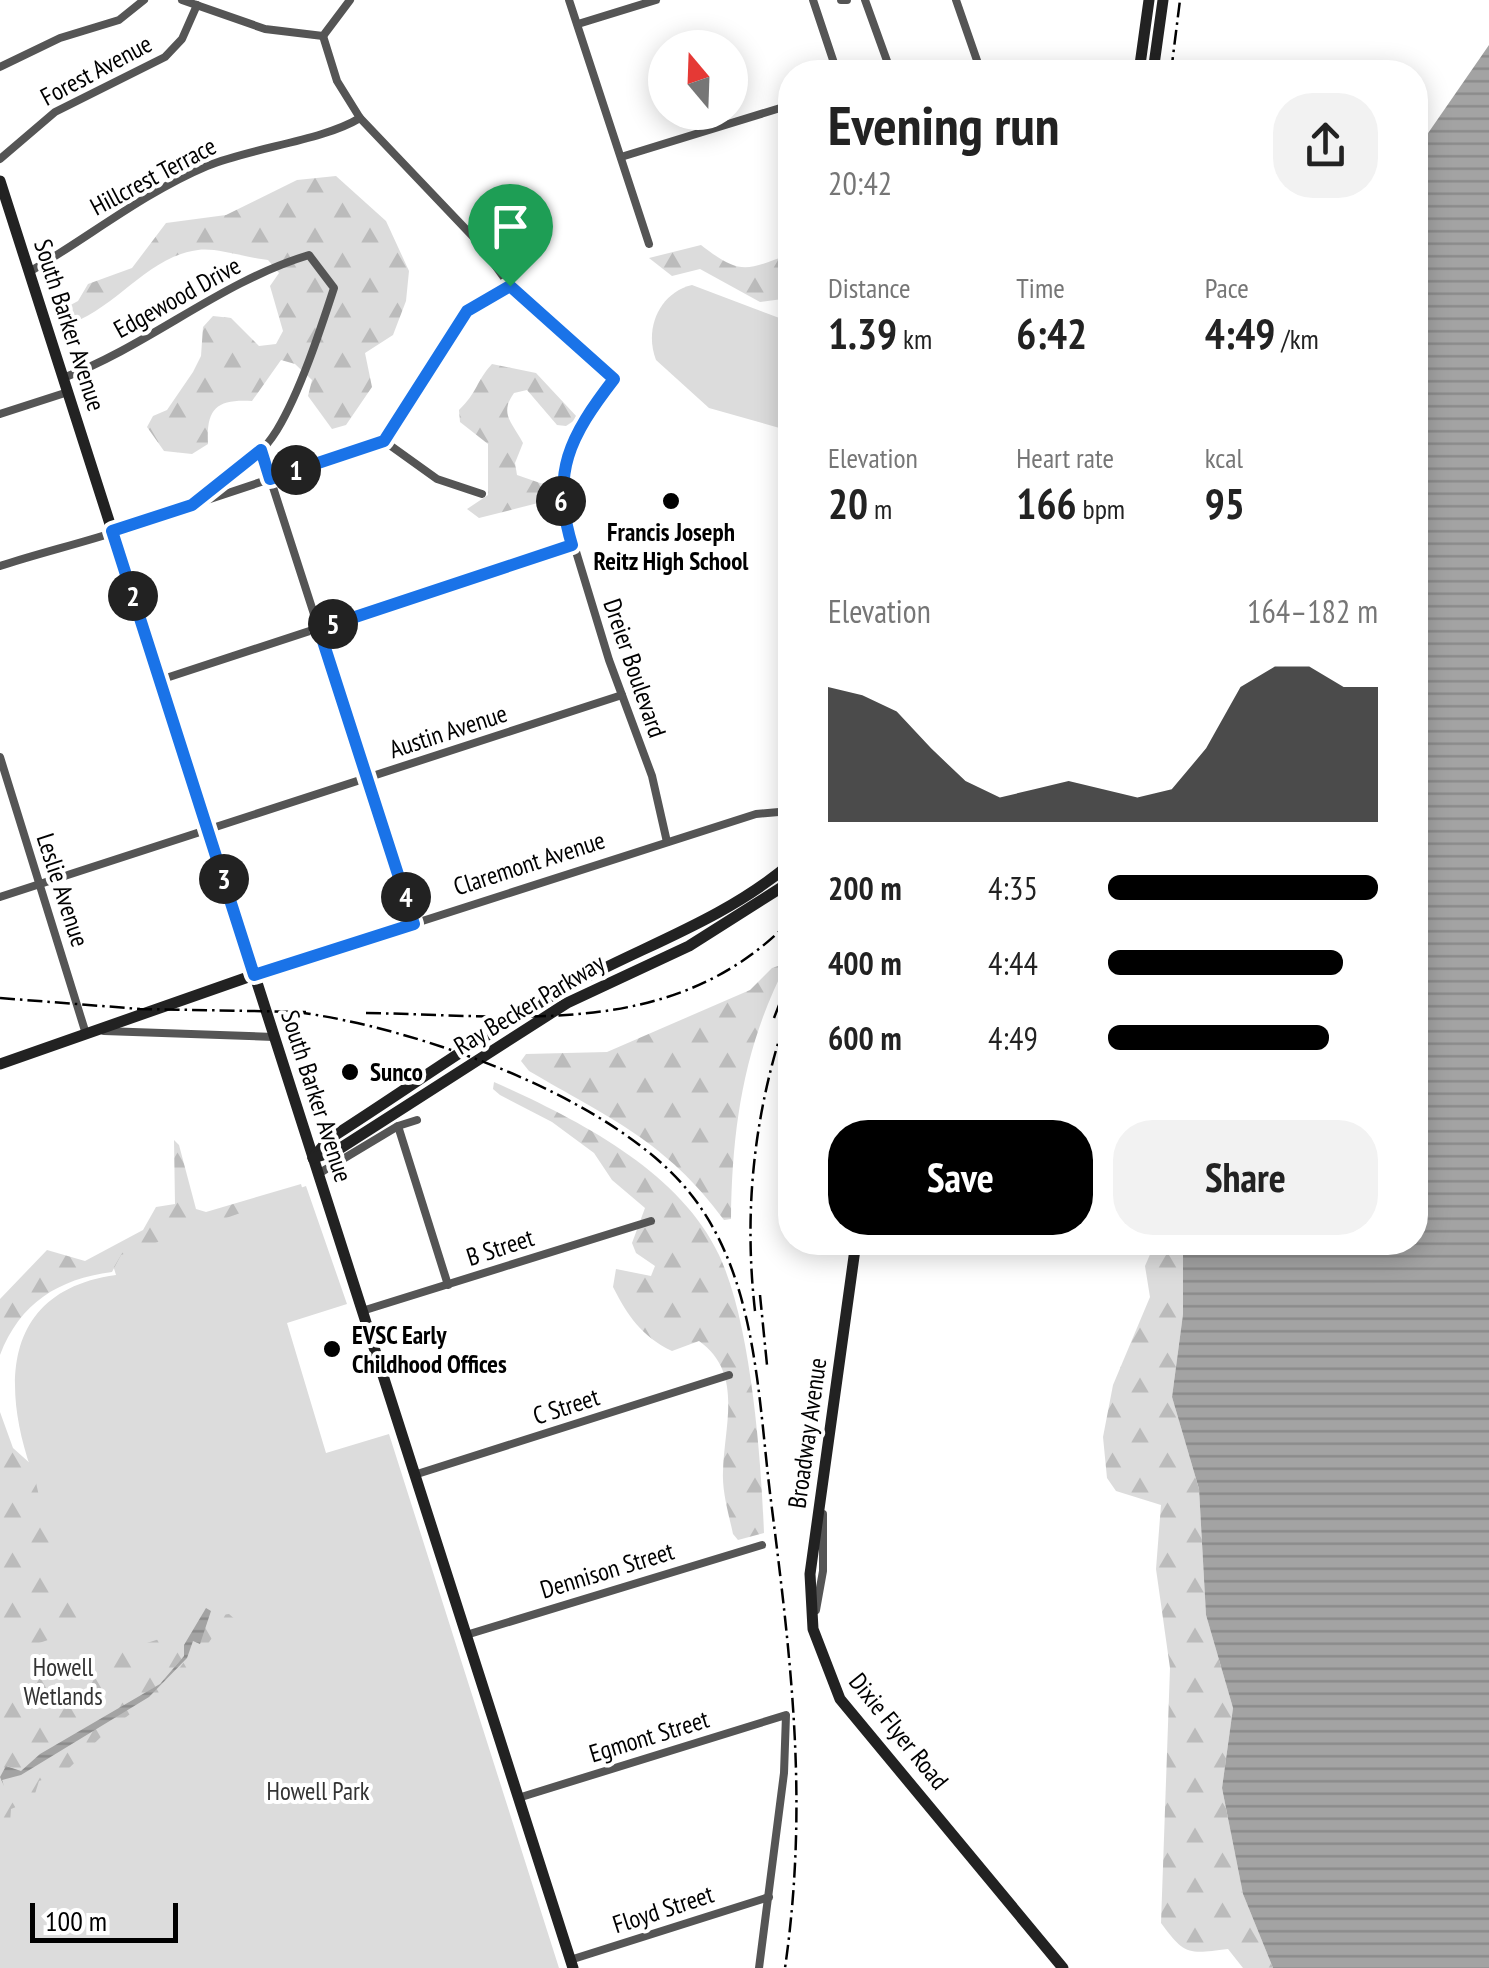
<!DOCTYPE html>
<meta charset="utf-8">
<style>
body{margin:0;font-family:"PT Sans Narrow",sans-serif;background:#f2f2f2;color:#222;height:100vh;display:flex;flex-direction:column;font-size:38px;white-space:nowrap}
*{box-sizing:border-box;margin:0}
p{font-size:32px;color:#767676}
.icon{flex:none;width:55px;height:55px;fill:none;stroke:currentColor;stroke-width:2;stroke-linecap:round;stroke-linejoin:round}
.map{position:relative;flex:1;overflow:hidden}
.drawer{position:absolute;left:778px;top:60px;width:650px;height:1195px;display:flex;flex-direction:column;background:#fff;border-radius:40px;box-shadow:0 5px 25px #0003}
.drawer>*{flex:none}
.needle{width:65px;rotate:341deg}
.fabs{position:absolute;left:648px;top:30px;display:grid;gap:20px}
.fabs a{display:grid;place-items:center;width:100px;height:100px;border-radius:50%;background:#fff;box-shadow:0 5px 25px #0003;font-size:50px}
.scale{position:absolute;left:30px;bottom:25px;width:148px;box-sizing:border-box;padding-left:10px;border:5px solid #000;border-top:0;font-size:28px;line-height:35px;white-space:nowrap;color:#000;-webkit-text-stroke:8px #fff;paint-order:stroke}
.pin{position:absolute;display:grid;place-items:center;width:85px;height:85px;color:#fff;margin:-102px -42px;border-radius:50% 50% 50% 0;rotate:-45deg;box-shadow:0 0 10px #0007}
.pin .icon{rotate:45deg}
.km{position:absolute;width:50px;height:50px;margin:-25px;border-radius:50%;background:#222;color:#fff;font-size:28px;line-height:50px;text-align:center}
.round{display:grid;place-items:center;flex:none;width:105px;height:105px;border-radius:40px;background:#f2f2f2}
.headline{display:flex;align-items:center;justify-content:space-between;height:170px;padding:0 50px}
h1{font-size:55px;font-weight:600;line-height:75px}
.figures{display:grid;grid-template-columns:repeat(3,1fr);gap:15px;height:170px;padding:10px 50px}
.figures div{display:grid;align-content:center}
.figures b{font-size:42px;font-weight:600}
.figures small{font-size:28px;font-weight:400}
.figures p{font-size:28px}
.chart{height:280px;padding:20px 50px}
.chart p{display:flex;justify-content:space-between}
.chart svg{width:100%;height:180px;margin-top:10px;fill:#000;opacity:.7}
.cta{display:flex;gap:20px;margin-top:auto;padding:20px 50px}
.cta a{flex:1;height:115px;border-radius:40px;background:#000;color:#fff;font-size:40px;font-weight:600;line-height:115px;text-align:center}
.cta a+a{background:#f2f2f2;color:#222}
ul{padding:0 50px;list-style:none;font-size:32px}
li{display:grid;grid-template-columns:160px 120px 1fr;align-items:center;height:75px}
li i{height:25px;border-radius:12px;background:#000}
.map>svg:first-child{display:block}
</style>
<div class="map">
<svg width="1489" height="1968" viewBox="0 0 1489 1968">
<defs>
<pattern id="forest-firs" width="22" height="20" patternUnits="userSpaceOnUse" patternTransform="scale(2.5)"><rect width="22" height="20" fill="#dcdcdc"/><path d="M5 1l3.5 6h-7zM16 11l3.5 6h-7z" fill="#bbb"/></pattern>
<pattern id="water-rules" width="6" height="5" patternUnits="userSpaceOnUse" patternTransform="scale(2.5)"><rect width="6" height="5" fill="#a3a3a3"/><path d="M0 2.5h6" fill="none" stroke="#8b8b8b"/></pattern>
</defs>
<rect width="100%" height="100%" fill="#fff"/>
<g fill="#dcdcdc">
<path d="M692,285l98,37v109l-81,-23 -53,-48c-12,-31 3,-67 36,-75z"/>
<path d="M306,1186l41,118 -60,19 39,130 63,-19 170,534h-559v-473l31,-26c-31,-90 -24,-179 85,-194l-7,-23z"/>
</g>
<g fill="url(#forest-firs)">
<path d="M336,176l50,45 23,50 -3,30 -13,34 -28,18 7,34 -26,38 -14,4 -24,-33 4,-16 -17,-16 -14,-4 -29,41c-35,-2 -46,7 -44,43l-16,10 -28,-3 -17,-24 6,-11 14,-6 26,-38 8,-16 2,-29 10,-11 18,2 28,28 17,-2 7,-13 -13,-45 9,-13 -11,-13c-21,-2 -52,-13 -70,-10 -53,7 -82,61 -135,76l-5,-5 1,-16 6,3 13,-7 10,-17 44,-16 34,-45 60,-8 71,-35z"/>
<path d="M701,245c39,30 44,26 89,9v44l-30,4 -60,-33 -28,7 -23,-18z"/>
<path d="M492,364l44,9 42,45 -12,8 -9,-1 -30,-35 -13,3c-15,21 -2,29 9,50l-8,20 2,12 26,9 8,9 -9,9 -63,16 -12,-9 21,-14v-51l-28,-22 -1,-12c18,-17 18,-30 33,-46z"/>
<path d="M787,963c-43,82 -55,164 -56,256l-7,1c-58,-79 -115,-102 -195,-149l-8,-10 5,-7 81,-2 143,-62 22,-22z"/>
<path d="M494,1082c82,37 185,88 225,173 32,68 42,202 45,278l-26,7 -5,-6c-4,-19 -11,-42 -10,-62 1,-47 21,-99 -24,-131l-27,10c-31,-15 -44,-35 -59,-64l3,-18 35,7 4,-10 -19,-13 -4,-10 13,-35 -33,-28 -18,-27 -42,-31 -52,-27 -7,-6z"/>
<path d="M174,1140l5,5 17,64 10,3 95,-28 2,7 -182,64 -9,17c-54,7 -92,31 -112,83v-56l47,-49 38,11 58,-31 13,-23 19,-3z"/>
<path d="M1155,1243h28v71l-11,83 27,92 7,126 27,93 -11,80 21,106 30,74h-30l-15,-19c-39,5 -43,7 -67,-26l9,-255 -14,-99 5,-64 -45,-14 -9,-13 -4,-41 10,-52 37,-88 -5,-31z"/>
<polygon points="0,1412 13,1448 32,1465 60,1589 84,1613 87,1627 0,1656"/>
<polygon points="229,1614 238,1622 212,1638 176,1688 146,1702 105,1733 65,1772 39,1781 33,1800 11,1809 10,1823 0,1831 0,1781 21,1775 172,1678 187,1658 206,1617"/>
<polygon points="196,1627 184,1645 184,1656 160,1684 21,1771 7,1766 0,1777 0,1703 6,1689"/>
</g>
<g fill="url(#water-rules)">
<polygon points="1489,45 1489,1968 1273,1968 1243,1894 1222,1788 1233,1708 1206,1615 1199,1489 1172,1397 1183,1314 1183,1243 1415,1242 1415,152"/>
<polygon points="206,1608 211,1611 200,1644 193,1641 187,1658 149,1697 21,1775 2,1780 4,1786 0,1777 6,1766 21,1771 40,1754 160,1684 184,1656 184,1645"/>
</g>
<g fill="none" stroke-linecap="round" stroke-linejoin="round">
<g stroke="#555" stroke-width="8">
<polyline points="182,0 265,29 323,36 350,0"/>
<polyline points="569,0 649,244"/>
<polyline points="813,0 837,72"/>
<polyline points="841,0 847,0"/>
<polyline points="865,0 891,72"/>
<polyline points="956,0 981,72"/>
<polyline points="578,24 656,0"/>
<polyline points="323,36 337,81 360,118 479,243 510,286 614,379 566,456 560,499 609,660 652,776 667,842"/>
<polyline points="0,67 60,38 119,20 144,0"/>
<polyline points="621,157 790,105"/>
<polyline points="0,159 55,112 165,57 182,39 197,5"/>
<path d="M29,272c60,-35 114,-79 178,-106 47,-19 115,-25 153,-48"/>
<polyline points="0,414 68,392"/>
<polyline points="384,441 437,479 482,494"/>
<polyline points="261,450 414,924"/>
<polyline points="201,502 384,441 467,311 510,286"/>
<path d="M0,566c90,-30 223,-49 277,-136 23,-38 43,-99 57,-142l-25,-33c-89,27 -159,90 -246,123"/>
<polyline points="160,680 572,545"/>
<polyline points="0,757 86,1034"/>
<polyline points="0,897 622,695"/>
<polyline points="254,975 756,814 790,811"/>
<polyline points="104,1031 274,1037"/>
<polyline points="398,1126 448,1285"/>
<polyline points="318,1174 398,1126 417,1120"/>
<polyline points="362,1311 651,1221"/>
<polyline points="414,1475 729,1375"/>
<polyline points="816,1610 823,1571 823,1514"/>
<polyline points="466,1635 762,1545"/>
<polyline points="518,1798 786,1715 784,1773 759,1968"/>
<polyline points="570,1960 769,1897"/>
</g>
<g stroke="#222" stroke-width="11">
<polyline points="1139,72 1149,0"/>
<polyline points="1153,72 1163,0"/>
<polyline points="0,181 573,1968"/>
<polyline points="0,1064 254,975"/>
<path d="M313,1158l16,-19c77,-49 153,-104 233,-149 77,-43 159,-68 228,-126"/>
<polyline points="313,1158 336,1151 567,1003 689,946 790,882"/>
<polyline points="856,1242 810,1574 813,1629 840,1699 1063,1968"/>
</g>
<g stroke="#000" stroke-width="2.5" stroke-dasharray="15 5 2.5 5" stroke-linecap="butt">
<polyline points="1171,72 1180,0"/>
<polyline points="0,998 140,1009 306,1012"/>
<path d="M296,1012c119,15 322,86 397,185 63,82 65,197 77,296 21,166 39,308 15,475"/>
<path d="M366,1013c153,2 307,28 424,-92"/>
<polyline points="774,1018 790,977"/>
<polyline points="760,1295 767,1365"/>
<path d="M755,1311c-12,-106 0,-205 35,-305"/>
</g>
</g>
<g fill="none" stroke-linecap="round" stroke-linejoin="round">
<g stroke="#fff" stroke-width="20">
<path id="route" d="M510,286l104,93c-44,57 -64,94 -42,166l-253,84 95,295 -160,51 -142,-444 80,-26 69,-55 9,29 114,-38 83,-130z"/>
</g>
<use href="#route" stroke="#1a73e8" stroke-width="12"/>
</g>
<g fill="#000" stroke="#fff" stroke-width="4">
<circle cx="671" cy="501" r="10"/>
<circle cx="350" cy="1072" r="10"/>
<circle cx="332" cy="1349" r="10"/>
</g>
<g text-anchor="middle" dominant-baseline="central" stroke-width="8" stroke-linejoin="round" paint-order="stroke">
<g font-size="25" fill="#000" stroke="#fff">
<text transform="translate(96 70) rotate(-28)">Forest Avenue</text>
<text transform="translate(153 176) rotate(-28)">Hillcrest Terrace</text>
<text transform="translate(177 297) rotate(-29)">Edgewood Drive</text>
<text transform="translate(70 325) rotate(72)">South Barker Avenue</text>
<text transform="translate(635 668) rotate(71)">Dreier Boulevard</text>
<text transform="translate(448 731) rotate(-18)">Austin Avenue</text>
<text transform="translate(529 863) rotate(-18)">Claremont Avenue</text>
<text transform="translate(63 890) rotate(72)">Leslie Avenue</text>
<text transform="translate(529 1004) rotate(-31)">Ray Becker Parkway</text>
<text transform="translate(317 1096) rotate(72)">South Barker Avenue</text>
<text transform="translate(500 1247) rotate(-18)">B Street</text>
<text transform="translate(566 1406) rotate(-18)">C Street</text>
<text transform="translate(807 1433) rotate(-82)">Broadway Avenue</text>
<text transform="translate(607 1570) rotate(-17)">Dennison Street</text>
<text transform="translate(899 1731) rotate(51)">Dixie Flyer Road</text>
<text transform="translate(649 1736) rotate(-17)">Egmont Street</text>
<text transform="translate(663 1909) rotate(-18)">Floyd Street</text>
</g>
<g font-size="25" font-weight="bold" fill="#000" stroke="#fff" text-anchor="start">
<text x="671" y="532" text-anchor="middle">Francis Joseph<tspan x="671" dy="29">Reitz High School</tspan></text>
<text x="370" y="1072">Sunco</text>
<text x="352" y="1335">EVSC Early<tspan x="352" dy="29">Childhood Offices</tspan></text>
</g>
<g font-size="25" fill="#333" stroke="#fff">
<text x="63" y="1667">Howell<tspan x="63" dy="29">Wetlands</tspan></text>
<text x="318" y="1791">Howell Park</text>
</g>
</g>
</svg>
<div class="fabs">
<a><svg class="needle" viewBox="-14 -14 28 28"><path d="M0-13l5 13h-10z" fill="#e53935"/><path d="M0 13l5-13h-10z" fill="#767676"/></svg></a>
</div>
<div class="scale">100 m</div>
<div class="pin" style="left:510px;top:286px;background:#1e9e55"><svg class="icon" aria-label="arrive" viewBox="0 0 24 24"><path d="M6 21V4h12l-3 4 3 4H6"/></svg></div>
<b class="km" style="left:296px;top:470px">1</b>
<b class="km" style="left:133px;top:596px">2</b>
<b class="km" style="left:224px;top:879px">3</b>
<b class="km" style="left:406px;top:897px">4</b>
<b class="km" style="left:333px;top:624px">5</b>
<b class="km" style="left:561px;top:501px">6</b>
<section class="drawer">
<div class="headline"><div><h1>Evening run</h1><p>20:42</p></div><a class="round"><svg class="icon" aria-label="share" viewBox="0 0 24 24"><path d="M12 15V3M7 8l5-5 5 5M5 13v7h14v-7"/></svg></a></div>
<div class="figures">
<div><p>Distance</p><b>1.39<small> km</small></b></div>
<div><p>Time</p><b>6:42</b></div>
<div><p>Pace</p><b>4:49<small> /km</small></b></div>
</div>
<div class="figures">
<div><p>Elevation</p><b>20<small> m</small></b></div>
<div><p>Heart rate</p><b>166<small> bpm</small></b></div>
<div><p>kcal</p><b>95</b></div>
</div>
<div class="chart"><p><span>Elevation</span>164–182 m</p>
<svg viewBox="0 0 160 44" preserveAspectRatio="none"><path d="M0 44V11L10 13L20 17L30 26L40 34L50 38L60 36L70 34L80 36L90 38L100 36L110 26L120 11L130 6L140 6L150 11L160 11V44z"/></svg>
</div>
<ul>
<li><b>200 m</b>4:35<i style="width:100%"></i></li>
<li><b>400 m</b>4:44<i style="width:87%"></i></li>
<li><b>600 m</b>4:49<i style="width:82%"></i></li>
</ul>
<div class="cta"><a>Save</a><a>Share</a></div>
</section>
</div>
